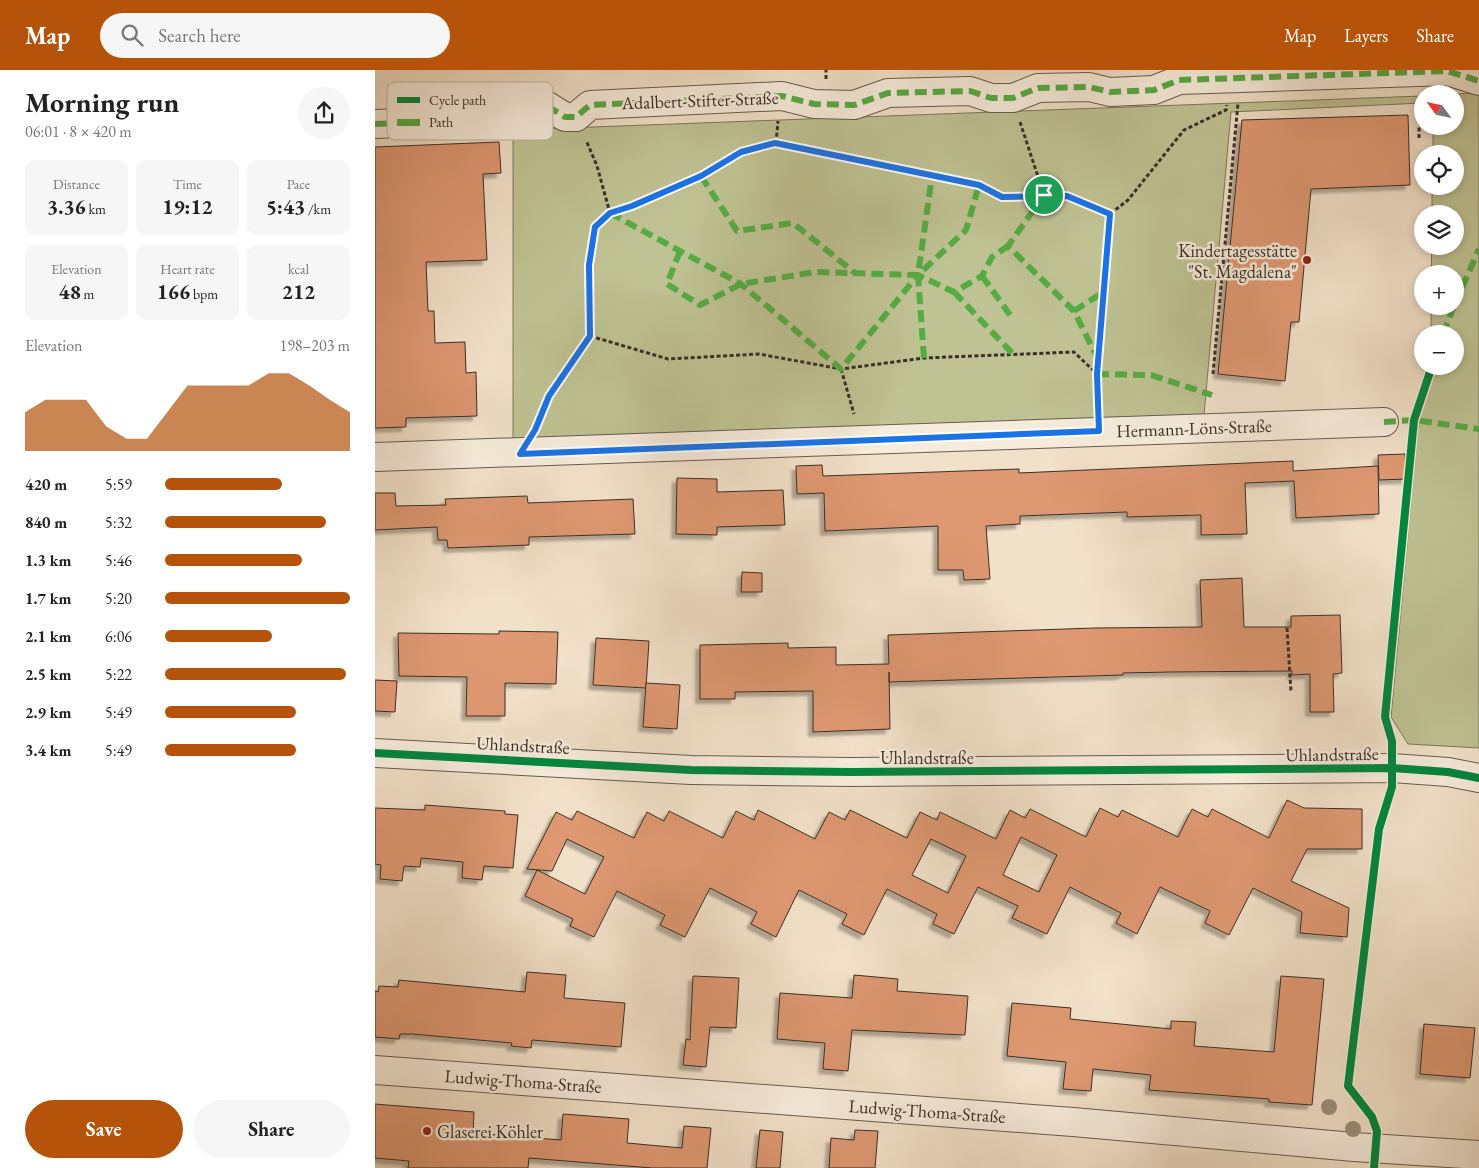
<!DOCTYPE html>
<meta charset="utf-8">
<style>
body{margin:0;font-family:"EB Garamond",serif;background:#f6f6f6;color:#222;height:100vh;display:flex;flex-direction:column;font-size:19px;white-space:nowrap}
*{box-sizing:border-box;margin:0}
p{font-size:16px;color:#767676}
.icon{flex:none;width:28px;height:28px;fill:none;stroke:currentColor;stroke-width:2;stroke-linecap:round;stroke-linejoin:round}
.map{position:relative;flex:1;overflow:hidden}
.sheet{display:flex;flex-direction:column;background:#fff;width:375px}
.sheet>*{flex:none}
.needle{width:32px;rotate:303deg}
.tools{position:absolute;left:1039px;top:15px;display:grid;gap:10px}
.tools a{display:grid;place-items:center;width:50px;height:50px;border-radius:50%;background:#fff;box-shadow:0 2px 8px #0003;font-size:25px}
.pin{position:absolute;display:grid;place-items:center;width:42px;height:42px;color:#fff;margin:-21px;border:2px solid #fff;border-radius:50%;box-shadow:0 1px 5px #0007}
.round{display:grid;place-items:center;flex:none;width:52px;height:52px;border-radius:26px;background:#f6f6f6}
.headline{display:flex;align-items:center;justify-content:space-between;height:85px;padding:0 25px}
h1{font-size:28px;font-weight:700;line-height:38px}
.stats{display:grid;grid-template-columns:repeat(3,1fr);gap:8px;height:85px;padding:5px 25px}
.stats div{display:grid;align-content:center;border-radius:10px;background:#f6f6f6;text-align:center}
.stats b{font-size:21px;font-weight:700}
.stats small{font-size:14px;font-weight:400}
.stats p{font-size:14px}
.chart{height:140px;padding:10px 25px}
.chart p{display:flex;justify-content:space-between}
.chart svg{width:100%;height:90px;margin-top:5px;fill:#b45309;opacity:.7}
.cta{display:flex;gap:10px;margin-top:auto;padding:10px 25px}
.cta a{flex:1;height:58px;border-radius:30px;background:#b45309;color:#fff;font-size:20px;font-weight:700;line-height:58px;text-align:center}
.cta a+a{background:#f6f6f6;color:#222}
ul{padding:0 25px;list-style:none;font-size:16px}
li{display:grid;grid-template-columns:80px 60px 1fr;align-items:center;height:38px}
li i{height:12px;border-radius:6px;background:#b45309}
header{display:flex;align-items:center;gap:30px;box-sizing:border-box;height:70px;padding:0 25px;background:#b45309;color:#fff}
header strong{font-size:24px}
nav{display:flex;gap:28px;margin-inline-start:auto;font-size:18px}
.search{width:350px;height:45px;background:#f6f6f6;display:flex;align-items:center;gap:12px;box-sizing:border-box;padding:0 18px;border-radius:28px;color:#767676;font-size:19px}
main{display:flex;flex:1;min-height:0}
.map>svg:first-child{display:block}
</style>
<header>
<strong>Map</strong>
<div class="search"><svg class="icon" aria-label="search" viewBox="0 0 24 24"><circle cx="10" cy="10" r="6"/><path d="M15 15l6 6"/></svg>Search here</div>
<nav><a>Map</a><a>Layers</a><a>Share</a></nav>
</header>
<main>
<section class="sheet">
<div class="headline"><div><h1>Morning run</h1><p>06:01 · 8 × 420 m</p></div><a class="round"><svg class="icon" aria-label="share" viewBox="0 0 24 24"><path d="M12 15V3M7 8l5-5 5 5M5 13v7h14v-7"/></svg></a></div>
<div class="stats">
<div><p>Distance</p><b>3.36<small> km</small></b></div>
<div><p>Time</p><b>19:12</b></div>
<div><p>Pace</p><b>5:43<small> /km</small></b></div>
</div>
<div class="stats">
<div><p>Elevation</p><b>48<small> m</small></b></div>
<div><p>Heart rate</p><b>166<small> bpm</small></b></div>
<div><p>kcal</p><b>212</b></div>
</div>
<div class="chart"><p><span>Elevation</span>198–203 m</p>
<svg viewBox="0 0 160 44" preserveAspectRatio="none"><path d="M0 44V25L10 19L20 19L30 19L40 32L50 38L60 38L70 25L80 12L90 12L100 12L110 12L120 6L130 6L140 12L150 19L160 25V44z"/></svg>
</div>
<ul>
<li><b>420 m</b>5:59<i style="width:63%"></i></li>
<li><b>840 m</b>5:32<i style="width:87%"></i></li>
<li><b>1.3 km</b>5:46<i style="width:74%"></i></li>
<li><b>1.7 km</b>5:20<i style="width:100%"></i></li>
<li><b>2.1 km</b>6:06<i style="width:58%"></i></li>
<li><b>2.5 km</b>5:22<i style="width:98%"></i></li>
<li><b>2.9 km</b>5:49<i style="width:71%"></i></li>
<li><b>3.4 km</b>5:49<i style="width:71%"></i></li>
</ul>
<div class="cta"><a>Save</a><a>Share</a></div>
</section>
<div class="map">
<svg width="1104" height="1098" viewBox="0 0 1104 1098">
<defs>
<filter id="shadow"><feDropShadow dx="-4.5" dy="4.5" stdDeviation="1" flood-color="#0004"/></filter>
</defs>
<rect width="100%" height="100%" fill="#f2e1c9"/>
<filter id="stains"><feTurbulence type="fractalNoise" baseFrequency=".004" numOctaves="4"/><feColorMatrix values="0 0 0 0 .2 0 0 0 0 .09 0 0 0 0 .02 0 0 0 .5 -.17"/></filter>
<radialGradient id="worn" r=".72"><stop offset=".6" stop-color="#630" stop-opacity="0"/><stop offset="1" stop-color="#630" stop-opacity=".3"/></radialGradient>
<g fill="#bfc293" stroke="#7c785d">
<polygon points="1104,23 1104,678 1033,674 1016,647 1043,359 1053,296 1080,296 1080,264 1056,264 1056,236 1080,236 1080,204 1056,204 1057,176 1080,176 1080,144 1057,144 1057,116 1080,116 1080,84 1058,84 1058,56 1080,56 1080,24"/>
<polygon points="1047,26 1047,33 856,42 829,345 138,377 138,60"/>
</g>
<g fill="#de9872" stroke="#3a2f27" fill-rule="evenodd" filter="url(#shadow)">
<polygon points="1033,45 1035,115 936,119 924,252 916,252 910,311 843,304 867,50"/>
<polygon points="124,72 126,103 108,104 112,190 51,192 53,241 59,241 60,273 90,272 91,303 101,302 102,346 31,348 31,357 0,358 0,77"/>
<polygon points="1030,384 1031,409 1004,410 1003,385"/>
<polygon points="918,391 918,401 1003,396 1004,444 921,448 919,411 870,413 872,464 826,465 826,445 752,447 752,442 645,446 645,454 611,456 615,509 589,510 588,500 563,500 563,456 450,461 449,423 422,424 421,396 447,395 448,406 644,399 644,403"/>
<polygon points="302,408 342,409 342,422 408,420 410,455 342,457 342,465 301,464"/>
<polygon points="0,423 20,423 21,436 71,435 70,429 152,426 153,433 258,429 260,464 154,467 154,475 73,478 72,470 63,470 62,457 0,460"/>
<polygon points="367,502 387,503 387,522 366,522"/>
<polygon points="867,508 869,557 916,557 916,546 965,545 967,603 958,604 959,642 935,642 935,604 917,605 917,601 795,602 748,603 748,605 514,612 514,602 515,659 438,662 438,621 360,622 360,629 325,629 325,575 413,573 413,578 461,577 461,595 514,594 513,565 720,558 827,557 825,510"/>
<polygon points="124,561 183,562 181,614 130,613 130,646 91,646 92,607 24,606 23,563 124,564"/>
<polygon points="221,568 274,571 271,618 218,615"/>
<polygon points="0,610 22,611 20,642 0,641"/>
<polygon points="271,613 305,615 302,659 268,657"/>
<path d="M912,730l17,8 58,1v40h-55l-16,32 58,27 -2,29 -47,-4 2,-21 -49,-24 -24,47 -24,-12 5,-12 -50,-24 -23,47 -21,-11 5,-10 -51,-26 -23,47 -35,-16 6,-12 -40,-19 -24,47 -21,-10 4,-10 -50,-25 -23,46 -22,-11 5,-10 -48,-24 -23,47 -25,-13 6,-12 -47,-24 -25,49 -25,-12 5,-10 -48,-24 -23,46 -24,-11 3,-7 -48,-23 12,-26 48,24 19,-37 -37,-18 -15,32 -25,-2 29,-57 16,8 5,-9 57,27 13,-26 17,9 5,-10 54,27 13,-27 18,9 4,-10 57,29 14,-27 16,8 5,-10 57,28 13,-26 17,8 3,-8 56,27 14,-29 15,8 5,-9 56,28 14,-29 18,9 4,-7 56,27 14,-28 16,8 4,-8 57,29zM646,767l36,18 -18,37 -36,-17zM556,769l35,17 -18,37 -36,-18z"/>
<polygon points="50,735 130,741 130,744 143,745 138,798 109,796 107,810 87,808 88,792 46,788 45,797 29,796 27,811 5,809 6,795 0,794 0,738 50,740"/>
<polygon points="152,902 191,905 189,928 250,933 246,977 157,970 156,978 136,976 137,973 37,964 25,964 24,969 0,967 0,921 3,922 4,916 23,917 24,910 150,922"/>
<polygon points="479,905 523,909 522,921 593,926 590,965 477,960 473,1001 448,999 450,973 402,969 405,923 477,928"/>
<polygon points="318,906 364,908 361,958 335,957 331,997 308,995 311,969 315,970"/>
<polygon points="906,906 949,909 937,1035 894,1032 894,1029 774,1020 776,1005 718,999 716,1021 688,1019 691,992 632,986 637,933 696,938 695,949 796,959 796,951 821,952 819,976 899,982"/>
<polygon points="1049,954 1100,958 1095,1008 1045,1004"/>
<polygon points="0,1034 99,1042 98,1063 186,1070 188,1044 254,1049 252,1073 307,1078 309,1056 336,1058 332,1098 277,1098 154,1088 153,1098 33,1098 34,1091 0,1088"/>
<polygon points="385,1060 408,1062 405,1098 381,1098"/>
<polygon points="480,1060 503,1061 500,1098 454,1098 456,1068 479,1070"/>
</g>
<g fill="none" stroke-linecap="round" stroke-linejoin="round">
<g stroke="#685c50" stroke-width="30">
<g id="minor">
<polyline points="0,54 47,52 62,43 88,41 111,47 129,47 147,35 171,35 190,47 201,47 215,35 407,26 439,34 479,35 513,23 595,21 616,28 638,28 663,18 714,17 735,22 779,20 804,10 1072,1 1104,11"/>
<polyline points="0,387 1009,352"/>
<polyline points="0,683 316,700 476,702 1017,698 1073,702 1104,708"/>
<polyline points="0,1000 698,1052 979,1077 1104,1085"/>
</g>
</g>
<g stroke="#3a2f27" stroke-width="3" stroke-dasharray="4 2.5" stroke-linecap="butt">
<polyline points="451,9 451,0"/>
<polyline points="645,52 669,125"/>
<polyline points="1044,68 1044,56 1048,52"/>
<polyline points="401,73 403,51"/>
<polyline points="235,143 257,136 326,106 366,82 401,73 604,115 627,127 692,126 735,144 753,130 809,60 851,40 852,35"/>
<polyline points="215,266 293,289 384,284 466,299 549,288 699,282 722,304"/>
<polyline points="466,299 479,344"/>
<polyline points="838,304 863,33"/>
<polyline points="724,337 722,304 735,144"/>
<polyline points="162,356 174,325 215,266 214,195 220,157 235,143 222,96 211,70"/>
<polyline points="912,558 916,622"/>
</g>
<use href="#minor" stroke="#f7ecdc" stroke-width="28"/>
<g stroke="#55ab44" stroke-width="6" stroke-dasharray="12 6" stroke-linecap="butt">
<polyline points="0,54 47,52 62,43 88,41 111,47 129,47 147,35 171,35 190,47 201,47 215,35 407,26 439,34 479,35 513,23 595,21 616,28 638,28 663,18 714,17 735,22 779,20 804,10 1072,1 1104,11"/>
<polyline points="326,106 362,161 418,153 480,203"/>
<polyline points="669,125 633,176 699,241 724,291"/>
<polyline points="235,143 366,214 466,299 543,205 579,222 607,206 617,187 633,176"/>
<polyline points="305,181 292,214 325,235 366,214 440,202 543,205 591,160 604,115"/>
<polyline points="607,206 638,249"/>
<polyline points="579,222 638,284"/>
<polyline points="1080,234 1104,179"/>
<polyline points="699,241 727,223"/>
<polyline points="1068,264 1079,236"/>
<polyline points="549,288 543,205 557,106"/>
<polyline points="722,304 776,305 837,325"/>
<polyline points="1009,352 1039,350 1104,359"/>
</g>
<g stroke="#f7ecdc" stroke-width="11">
<g id="cycleway">
<polyline points="0,683 316,700 476,702 1017,698 1073,702 1104,708"/>
<polyline points="999,1098 1002,1061 997,1047 973,1016 1004,759 1017,717 1017,671 1010,647 1039,350 1057,296"/>
</g>
</g>
<use href="#cycleway" stroke="#00873e" stroke-width="8"/>
</g>
<g fill="#9c8f7c">
<circle cx="954" cy="1037" r="8"/>
<circle cx="978" cy="1059" r="8"/>
</g>
<g fill="none" stroke-linecap="round" stroke-linejoin="round">
<g stroke="#fff" stroke-width="10">
<polygon id="route" points="400,73 604,115 627,127 692,126 735,144 722,304 724,361 145,384 160,360 174,326 215,266 214,195 220,157 235,143 257,136 326,106 366,82"/>
</g>
<use href="#route" stroke="#1a73e8" stroke-width="6"/>
</g>
<g fill="#8f2418" stroke="#f7ecdc" stroke-width="2">
<circle cx="932" cy="190" r="5"/>
<circle cx="52" cy="1061" r="5"/>
</g>
<g text-anchor="middle" dominant-baseline="central" stroke-width="5" stroke-linejoin="round" paint-order="stroke">
<g font-size="18" fill="#3a2f27" stroke="#f7ecdc">
<text transform="translate(325 30) rotate(-2)">Adalbert-Stifter-Straße</text>
<text transform="translate(819 358) rotate(-2)">Hermann-Löns-Straße</text>
<text transform="translate(148 675) rotate(3)">Uhlandstraße</text>
<text transform="translate(957 684) rotate(-1)">Uhlandstraße</text>
<text x="552" y="687">Uhlandstraße</text>
<text transform="translate(148 1011) rotate(4)">Ludwig-Thoma-Straße</text>
<text transform="translate(552 1041) rotate(4)">Ludwig-Thoma-Straße</text>
</g>
<g font-size="18" fill="#3a2f27" stroke="#f7ecdc" text-anchor="end">
<text x="922" y="180">Kindertagesstätte<tspan x="922" dy="21">"St. Magdalena"</tspan></text>
<text x="62" y="1061" text-anchor="start">Glaserei Köhler</text>
</g>
</g>
<rect x="12" y="12" width="166" height="58" rx="8" fill="#f7ecdc" stroke="#beb3a6" stroke-width="1"/>
<rect x="22" y="27" width="23" height="6" fill="#00873e"/>
<rect x="22" y="49" width="23" height="7" fill="#55ab44"/>
<g font-size="14" fill="#3a2f27">
<text x="54" y="35">Cycle path</text>
<text x="54" y="57">Path</text>
</g>
<rect width="100%" height="100%" filter="url(#stains)"/>
<rect width="100%" height="100%" fill="url(#worn)"/>
</svg>
<div class="tools">
<a><svg class="needle" viewBox="-14 -14 28 28"><path d="M0-13l5 13h-10z" fill="#e53935"/><path d="M0 13l5-13h-10z" fill="#767676"/></svg></a>
<a><svg class="icon" aria-label="locate" viewBox="0 0 24 24"><circle cx="12" cy="12" r="6"/><path d="M12 2v4M12 18v4M2 12h4M18 12h4"/></svg></a>
<a><svg class="icon" aria-label="layers" viewBox="0 0 24 24"><path d="M12 4l9 5-9 5-9-5zM3 14l9 5 9-5"/></svg></a>
<a>+</a>
<a>−</a>
</div>
<div class="pin" style="left:669px;top:125px;background:#1e9e55"><svg class="icon" aria-label="arrive" viewBox="0 0 24 24"><path d="M6 21V4h12l-3 4 3 4H6"/></svg></div>
</div>
</main>
